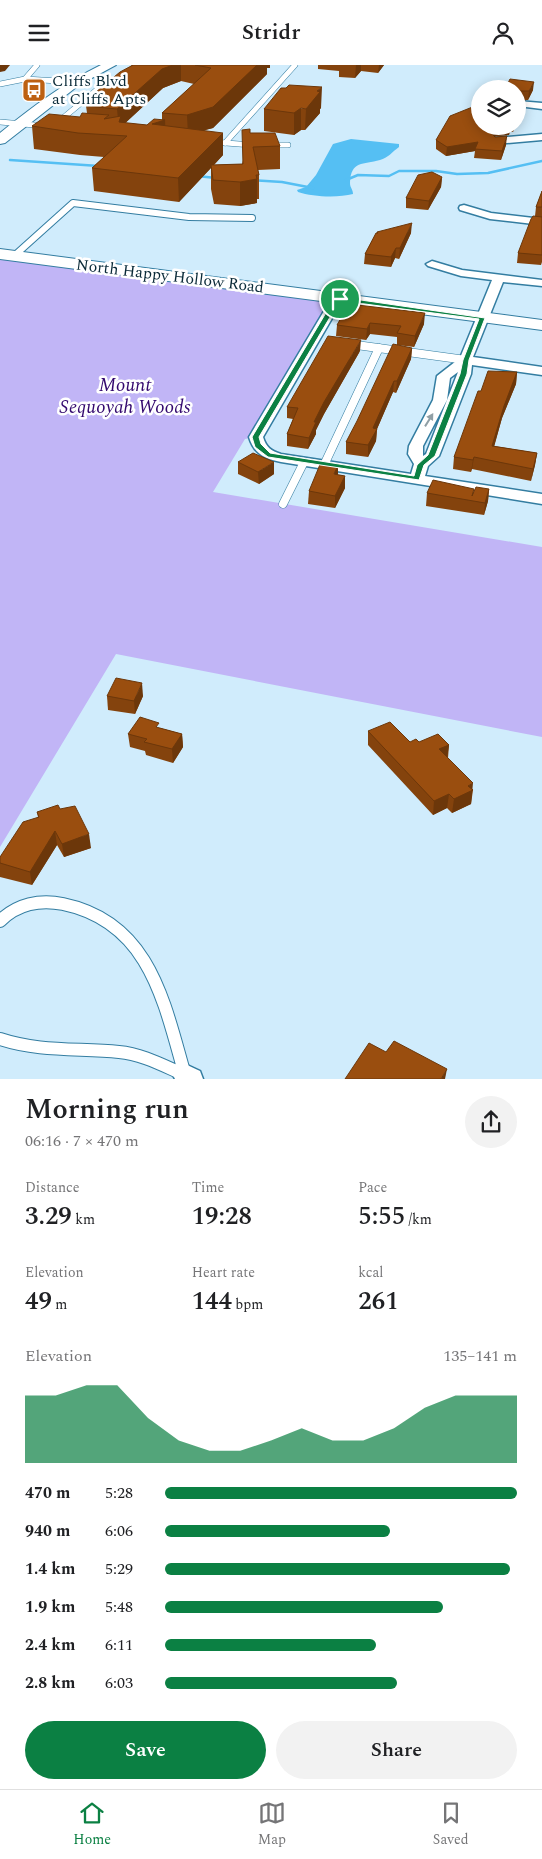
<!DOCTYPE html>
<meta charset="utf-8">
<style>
body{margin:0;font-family:Spectral,serif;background:#f2f2f2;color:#202124;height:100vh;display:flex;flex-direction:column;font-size:19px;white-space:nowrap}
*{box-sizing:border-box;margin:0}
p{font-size:16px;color:#757577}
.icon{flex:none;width:28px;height:28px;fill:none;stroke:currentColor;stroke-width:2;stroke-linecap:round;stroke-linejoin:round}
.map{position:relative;height:1014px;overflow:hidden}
.side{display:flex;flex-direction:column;background:#fff;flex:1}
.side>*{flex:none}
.buttons{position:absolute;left:471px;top:15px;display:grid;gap:10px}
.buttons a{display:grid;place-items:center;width:55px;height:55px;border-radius:50%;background:#fff;box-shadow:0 2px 12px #0003;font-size:25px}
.pin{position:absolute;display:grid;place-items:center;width:42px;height:42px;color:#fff;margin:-21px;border:2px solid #fff;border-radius:50%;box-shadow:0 1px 5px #0007}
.round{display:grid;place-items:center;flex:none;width:52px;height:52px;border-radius:26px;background:#f2f2f2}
.overview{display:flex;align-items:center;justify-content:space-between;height:85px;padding:0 25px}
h1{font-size:28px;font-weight:600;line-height:38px}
.stats{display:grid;grid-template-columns:repeat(3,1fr);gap:8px;height:85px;padding:5px 25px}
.stats div{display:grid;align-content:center}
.stats b{font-size:25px;font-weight:600}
.stats small{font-size:14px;font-weight:400}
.stats p{font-size:14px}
.chart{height:140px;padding:10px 25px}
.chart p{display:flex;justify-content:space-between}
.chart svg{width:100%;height:90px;margin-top:5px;fill:#0b8043;opacity:.7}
.primary-button{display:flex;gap:10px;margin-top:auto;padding:10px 25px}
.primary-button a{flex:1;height:58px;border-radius:30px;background:#0b8043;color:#fff;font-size:20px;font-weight:600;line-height:58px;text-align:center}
.primary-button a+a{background:#f2f2f2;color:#202124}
ul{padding:0 25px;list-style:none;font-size:16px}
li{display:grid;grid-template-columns:80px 60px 1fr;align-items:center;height:38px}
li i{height:12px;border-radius:6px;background:#0b8043}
header{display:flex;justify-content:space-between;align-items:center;height:65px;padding:0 25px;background:#fff;font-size:22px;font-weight:600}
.menu{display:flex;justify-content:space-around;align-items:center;height:70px;border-top:1px solid #e0e0e0;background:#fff;font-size:14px;color:#757577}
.menu a{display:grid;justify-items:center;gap:2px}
.menu .selected{color:#0b8043}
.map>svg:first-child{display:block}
</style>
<header><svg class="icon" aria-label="menu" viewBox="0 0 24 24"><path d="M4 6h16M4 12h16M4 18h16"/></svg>Stridr<svg class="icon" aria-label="person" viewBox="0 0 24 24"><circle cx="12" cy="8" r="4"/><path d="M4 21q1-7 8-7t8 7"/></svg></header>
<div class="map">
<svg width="542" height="1014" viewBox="0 0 542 1014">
<rect width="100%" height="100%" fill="#d0ecfc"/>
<polygon fill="#c1b5f6" points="0,189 340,234 256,372 245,374 213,427 542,482 542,672 116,589 0,782"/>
<path fill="#55bff3" d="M351,74l48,5v3c-7,5 -11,11 -19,13 -17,5 -29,0 -30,23 0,5 3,6 3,11 -15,4 -40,3 -55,-2l-1,-2 9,-3 10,-12 17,-31z"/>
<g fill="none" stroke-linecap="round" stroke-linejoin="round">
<g stroke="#55bff3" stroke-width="2.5">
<polyline points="10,95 99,101"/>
<polyline points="197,111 216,113"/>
<polyline points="252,115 282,117 313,123"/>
<polyline points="346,115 358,110 389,111 399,106 436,106 457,109 488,108 542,96"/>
</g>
<polyline stroke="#55bff3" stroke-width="3" points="310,122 313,123"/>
<g stroke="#337da1" stroke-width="6">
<g id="lane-far3">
<polyline points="25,14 75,17"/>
<polyline points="0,19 25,14 37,0"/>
<polyline points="0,57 46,61"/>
<polyline points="57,58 99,23 110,18"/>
<polyline points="213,77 252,80"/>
<polyline points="225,78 295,0"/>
<polyline points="268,80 288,80"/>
</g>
</g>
<g stroke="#337da1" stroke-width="8">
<polyline id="lane-far2" points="14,191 73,138 189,152 252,153"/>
</g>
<g stroke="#337da1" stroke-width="9">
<g id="lane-far1">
<polyline points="349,279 466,295"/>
<polyline points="324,400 379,283"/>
<polyline points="283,439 304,397"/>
</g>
</g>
<g stroke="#337da1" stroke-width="14">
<path id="lane" d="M0,856c17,-17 40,-22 63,-17 87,18 101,98 122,171 -21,-9 -43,-21 -66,-23 -40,-4 -80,0 -119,-13"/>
</g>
<g stroke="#337da1" stroke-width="3">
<g id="street">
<polygon points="518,36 542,38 542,44 518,41"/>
<polygon points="542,69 542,75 495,79 490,76 495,73"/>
<polygon points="464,140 491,148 542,154 542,160 490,154 460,145 459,143 460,141"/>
<path d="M432,196l30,9 80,10v6l-39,-4 -30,75 69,10v8l-70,-10 -1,9 -32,82 -11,10 -3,10 117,18v10l-261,-42c-16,-3 -27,-8 -32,-25l78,-131 9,-10 4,-1 6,4 -8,9 -75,129c3,10 8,14 18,17l130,20 3,-10 -6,-10 1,-8 24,-46 4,-24 23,-18 32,-78 -31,-4 -33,-10 -2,-2zM458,307l-32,82 -3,2v-10l24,-46 3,-22z"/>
<polygon points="185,999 200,1006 203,1014 175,1014 173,1010 176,1002"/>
</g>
</g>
<g stroke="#337da1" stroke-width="2">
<g id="secondary">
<path d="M101,0h15l-37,20 -74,58 -5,1v-11c32,-26 64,-50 101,-68z"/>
<polygon points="0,184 542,255 542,265 0,194"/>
</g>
</g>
<use href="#lane-far3" stroke="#fff" stroke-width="5"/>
<use href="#lane-far2" stroke="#fff" stroke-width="6"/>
<use href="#lane-far1" stroke="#fff" stroke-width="8"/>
<use href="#lane" stroke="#fff" stroke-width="12"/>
<use href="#street" fill="#fff" fill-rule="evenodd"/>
<use href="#secondary" fill="#fff" fill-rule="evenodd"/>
</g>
<g fill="#84430d" fill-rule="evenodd">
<path d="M132,0h138v3h-3v6l-54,54 -9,2 19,25 -9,10 28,-1 8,-31 30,13v23l-22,1 1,5v24h-2v4l-17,3 -26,-2 -3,-15v-21l-32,34 -85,-11 -2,-23 12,-11 -24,-2 -46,-6 -2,-23 48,-9 7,-4 -1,-7zM181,16l13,3 -32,29v7l-15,5 -22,-2 38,-35z"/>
<polygon points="318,0 384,0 378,8 361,6 355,13 339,12 339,6 318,4"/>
<polygon points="518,24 533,25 528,35 523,35 525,35 524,44 518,57"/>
<polygon points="321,43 320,44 320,48 305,65 301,65 294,70 264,66 264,44"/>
<polygon points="480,61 516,61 513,67 510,66 509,70 495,71 506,80 501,95 474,93 475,86 446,91 436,84 436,75"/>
<polygon points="442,112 441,122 428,145 406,143 406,133"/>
<polygon points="542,126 542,197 541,200 517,198 518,188 535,151 536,142"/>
<polygon points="377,167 411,168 399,194 395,193 391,202 364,199 365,189"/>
<polygon points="349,239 424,259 414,282 397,280 397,272 370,269 366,275 336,271 337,260"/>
<polygon points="412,283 411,294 396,328 393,327 377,364 376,376 368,392 346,389 346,377"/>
<polygon points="360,286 324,349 316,365 316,369 308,384 287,381 287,369 293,354 287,353 287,342"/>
<polygon points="517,307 516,319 502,353 494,381 537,388 535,400 531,416 472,404 471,407 453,404 454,392 481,326"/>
<polygon points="238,397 274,409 259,419 238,409"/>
<polygon points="338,410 345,411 345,423 335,443 308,439 309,426"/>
<polygon points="489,424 488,436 484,450 426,441 427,428 473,429"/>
<polygon points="107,631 143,631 135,649 108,645"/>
<polygon points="160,663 182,669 183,682 173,698 146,690 145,686 130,682 128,669"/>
<polygon points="368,666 410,677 419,677 449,680 448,693 473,725 471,739 452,748 447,743 433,750 368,680"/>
<polygon points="60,744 91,783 64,792 57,780 32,820 0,812 0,792 38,752 37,747"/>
</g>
<g fill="#6c370a">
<polygon points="0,0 10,0 5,6 0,7"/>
<polygon points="173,0 181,0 181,16 163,23 119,64 117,44 162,4"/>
<polygon points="257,0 270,0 270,3 267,3 267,9 213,63 188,70 187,50"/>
<polygon points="356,0 361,0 361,6 355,13"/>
<polygon points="379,0 384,0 378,8"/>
<polygon points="534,17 533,25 528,35 529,26"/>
<polygon points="322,22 321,43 320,44 320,48 305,65 306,44 317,26"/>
<polygon points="525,35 524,44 518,57 518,51"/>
<polygon points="301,43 301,65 294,70 294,48"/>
<polygon points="165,55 166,77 152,59"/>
<polygon points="510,61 509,70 494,71 489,66 495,63"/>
<polygon points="223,68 223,90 179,137 178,113"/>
<polygon points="507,71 506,80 501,95 502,86"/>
<polygon points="478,77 475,86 446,91 447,82"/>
<polygon points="442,112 441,122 428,145 429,136"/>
<polygon points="257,114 257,138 240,141 240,117"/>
<polygon points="412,158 411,168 399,194 400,183"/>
<polygon points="396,183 395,193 391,202 391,192"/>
<polygon points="425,248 424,259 414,282 415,271"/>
<polygon points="370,258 370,269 366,275 367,264"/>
<polygon points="361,275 360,286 324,349 316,365 316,369 308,384 309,373 314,357 324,337"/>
<polygon points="412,283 411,294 396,328 397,316"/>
<polygon points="517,307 516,319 502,353 491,393 492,381 504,341"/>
<polygon points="394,316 393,327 377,364 376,376 368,392 368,380 373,363"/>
<polygon points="537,388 535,400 531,416 533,404"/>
<polygon points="474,392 472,404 471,407 473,395"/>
<polygon points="274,397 274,409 259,419 258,407"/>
<polygon points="338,400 338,412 334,409"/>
<polygon points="345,411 345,423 335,443 335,431"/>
<polygon points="489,424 488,436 484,450 485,438"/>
<polygon points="142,618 143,631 135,649 134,636"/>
<polygon points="182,669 183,682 173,698 172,684"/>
<polygon points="449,680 447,693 439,684"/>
<polygon points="473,718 471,739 452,748 454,734 468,721"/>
<polygon points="449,729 447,743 433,750 434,736"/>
<polygon points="55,766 57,780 32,820 30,807"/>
<polygon points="89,769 91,783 64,792 62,779"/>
<polygon points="447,1004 445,1014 441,1014"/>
</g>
<g fill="#9a4e0f" stroke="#6c370a">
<polygon points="133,0 173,0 162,4 117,44 86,41 90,32 120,7"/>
<polygon points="195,0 257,0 213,42 187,50 162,48 211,3"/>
<polygon points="510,14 534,17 529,26 518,26 518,34 525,35 518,51 518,24 505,24"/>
<polygon points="289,20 322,22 317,26 320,27 306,44 301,43 294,48 264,44 281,23 286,23"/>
<polygon points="480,39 480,61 508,61 495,63 489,66 495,72 507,71 502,86 475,84 478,77 447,82 436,75 450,51"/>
<polygon points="82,48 109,50 104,54 121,51 119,57 147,60 154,54 165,55 152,59 223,68 178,113 92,103 127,71 78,68 32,61 49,49 80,52"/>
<polygon points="250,64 250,68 275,68 280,81 253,82 259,110 256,110 257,114 240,117 213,115 211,100 243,99 242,65"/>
<polygon points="432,107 442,112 429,136 406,133 418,110"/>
<polygon points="542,126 542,142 536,142"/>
<polygon points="533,151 542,152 542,190 518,188 531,154"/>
<polygon points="412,158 400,183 396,183 391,192 365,189 376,168 378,168 377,167"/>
<polygon points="349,239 425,248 415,271 397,268 401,261 370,258 367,264 337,260"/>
<polygon points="328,271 361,275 324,337 314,357 316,357 309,373 287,369 298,343 287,342"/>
<polygon points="393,279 412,283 397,316 394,316 373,363 377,364 368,380 346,377 357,356"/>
<polygon points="488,306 517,307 504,341 492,381 537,388 533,404 474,392 473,395 454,392 478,326 481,326"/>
<polygon points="253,388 274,397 258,407 238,397"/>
<polygon points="321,397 338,400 334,409 345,411 335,431 309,426"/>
<polygon points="433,415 474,424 472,431 476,422 489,424 485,438 427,428"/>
<polygon points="116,613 142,618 134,636 107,631"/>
<polygon points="140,652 159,658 156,662 182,669 172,684 144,677 147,674 128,669"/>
<polygon points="390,657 410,677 416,674 419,677 438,669 449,680 439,684 473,718 468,721 473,725 454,734 449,729 434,736 368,666"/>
<polygon points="58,740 60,744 75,741 89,769 62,779 55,766 30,807 0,798 0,792 23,757 39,752 37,747"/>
<polygon points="394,976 447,1004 441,1014 345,1014 369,978 386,987"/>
</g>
<defs><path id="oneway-solid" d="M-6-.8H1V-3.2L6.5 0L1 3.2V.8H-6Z" transform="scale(1.25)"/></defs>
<use fill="#909fa5" href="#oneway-solid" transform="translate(429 355) rotate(-58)"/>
<path fill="#0b8043" stroke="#fff" fill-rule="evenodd" d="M340,232l145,21 -16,42 -2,14 -32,82 -11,9 -5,15 -151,-23 -13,-10 -3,-10 78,-131zM342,236l137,18 -16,41 -3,14 -32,81 -11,10 -3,11 -144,-23 -9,-9 -2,-7 77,-130z"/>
<defs>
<g id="bus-square" transform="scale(1.25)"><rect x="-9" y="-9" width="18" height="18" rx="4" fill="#bd6011" stroke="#fff"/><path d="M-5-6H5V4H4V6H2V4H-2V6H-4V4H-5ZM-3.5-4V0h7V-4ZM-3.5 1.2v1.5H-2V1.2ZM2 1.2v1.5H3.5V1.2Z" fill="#fff"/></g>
</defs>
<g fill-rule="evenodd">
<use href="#bus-square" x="34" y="25"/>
</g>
<g text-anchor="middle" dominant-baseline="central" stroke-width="5" stroke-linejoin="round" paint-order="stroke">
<g font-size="16" fill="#092937" stroke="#fff" text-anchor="start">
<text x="52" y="16">Cliffs Blvd<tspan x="52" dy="18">at Cliffs Apts</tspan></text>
</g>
<g font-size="16" fill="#092937" stroke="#fff">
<text transform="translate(170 211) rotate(7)">North Happy Hollow Road</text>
</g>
<g font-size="19" font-style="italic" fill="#33086e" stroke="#fff">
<text x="125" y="320">Mount<tspan x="125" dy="22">Sequoyah Woods</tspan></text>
</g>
</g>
</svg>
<div class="buttons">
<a><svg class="icon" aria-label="layers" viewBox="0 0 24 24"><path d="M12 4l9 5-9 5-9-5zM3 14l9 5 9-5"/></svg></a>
</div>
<div class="pin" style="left:340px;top:234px;background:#1e9e55"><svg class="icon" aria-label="arrive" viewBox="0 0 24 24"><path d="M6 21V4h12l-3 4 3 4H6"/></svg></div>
</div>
<section class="side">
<div class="overview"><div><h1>Morning run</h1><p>06:16 · 7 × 470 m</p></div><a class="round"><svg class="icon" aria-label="share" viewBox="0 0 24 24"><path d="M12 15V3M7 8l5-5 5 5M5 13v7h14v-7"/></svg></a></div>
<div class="stats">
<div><p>Distance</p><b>3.29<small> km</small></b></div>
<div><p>Time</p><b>19:28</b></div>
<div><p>Pace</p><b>5:55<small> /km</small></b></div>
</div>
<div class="stats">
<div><p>Elevation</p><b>49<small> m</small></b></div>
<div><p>Heart rate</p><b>144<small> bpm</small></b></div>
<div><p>kcal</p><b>261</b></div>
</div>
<div class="chart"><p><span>Elevation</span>135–141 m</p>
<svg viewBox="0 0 160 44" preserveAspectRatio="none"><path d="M0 44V11L10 11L20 6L30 6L40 22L50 33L60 38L70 38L80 33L90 27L100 33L110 33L120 27L130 17L140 11L150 11L160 11V44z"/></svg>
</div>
<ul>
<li><b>470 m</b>5:28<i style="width:100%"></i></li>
<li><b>940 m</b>6:06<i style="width:64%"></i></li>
<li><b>1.4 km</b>5:29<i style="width:98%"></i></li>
<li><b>1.9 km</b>5:48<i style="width:79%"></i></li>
<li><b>2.4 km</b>6:11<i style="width:60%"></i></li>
<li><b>2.8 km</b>6:03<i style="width:66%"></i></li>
</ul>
<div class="primary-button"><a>Save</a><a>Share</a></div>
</section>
<nav class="menu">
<a class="selected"><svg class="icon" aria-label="home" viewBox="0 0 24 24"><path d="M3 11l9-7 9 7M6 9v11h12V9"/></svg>Home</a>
<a><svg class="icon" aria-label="map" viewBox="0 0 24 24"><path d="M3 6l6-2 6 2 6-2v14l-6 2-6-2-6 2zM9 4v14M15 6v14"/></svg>Map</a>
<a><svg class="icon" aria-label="saved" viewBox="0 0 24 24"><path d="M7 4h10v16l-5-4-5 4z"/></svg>Saved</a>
</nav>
